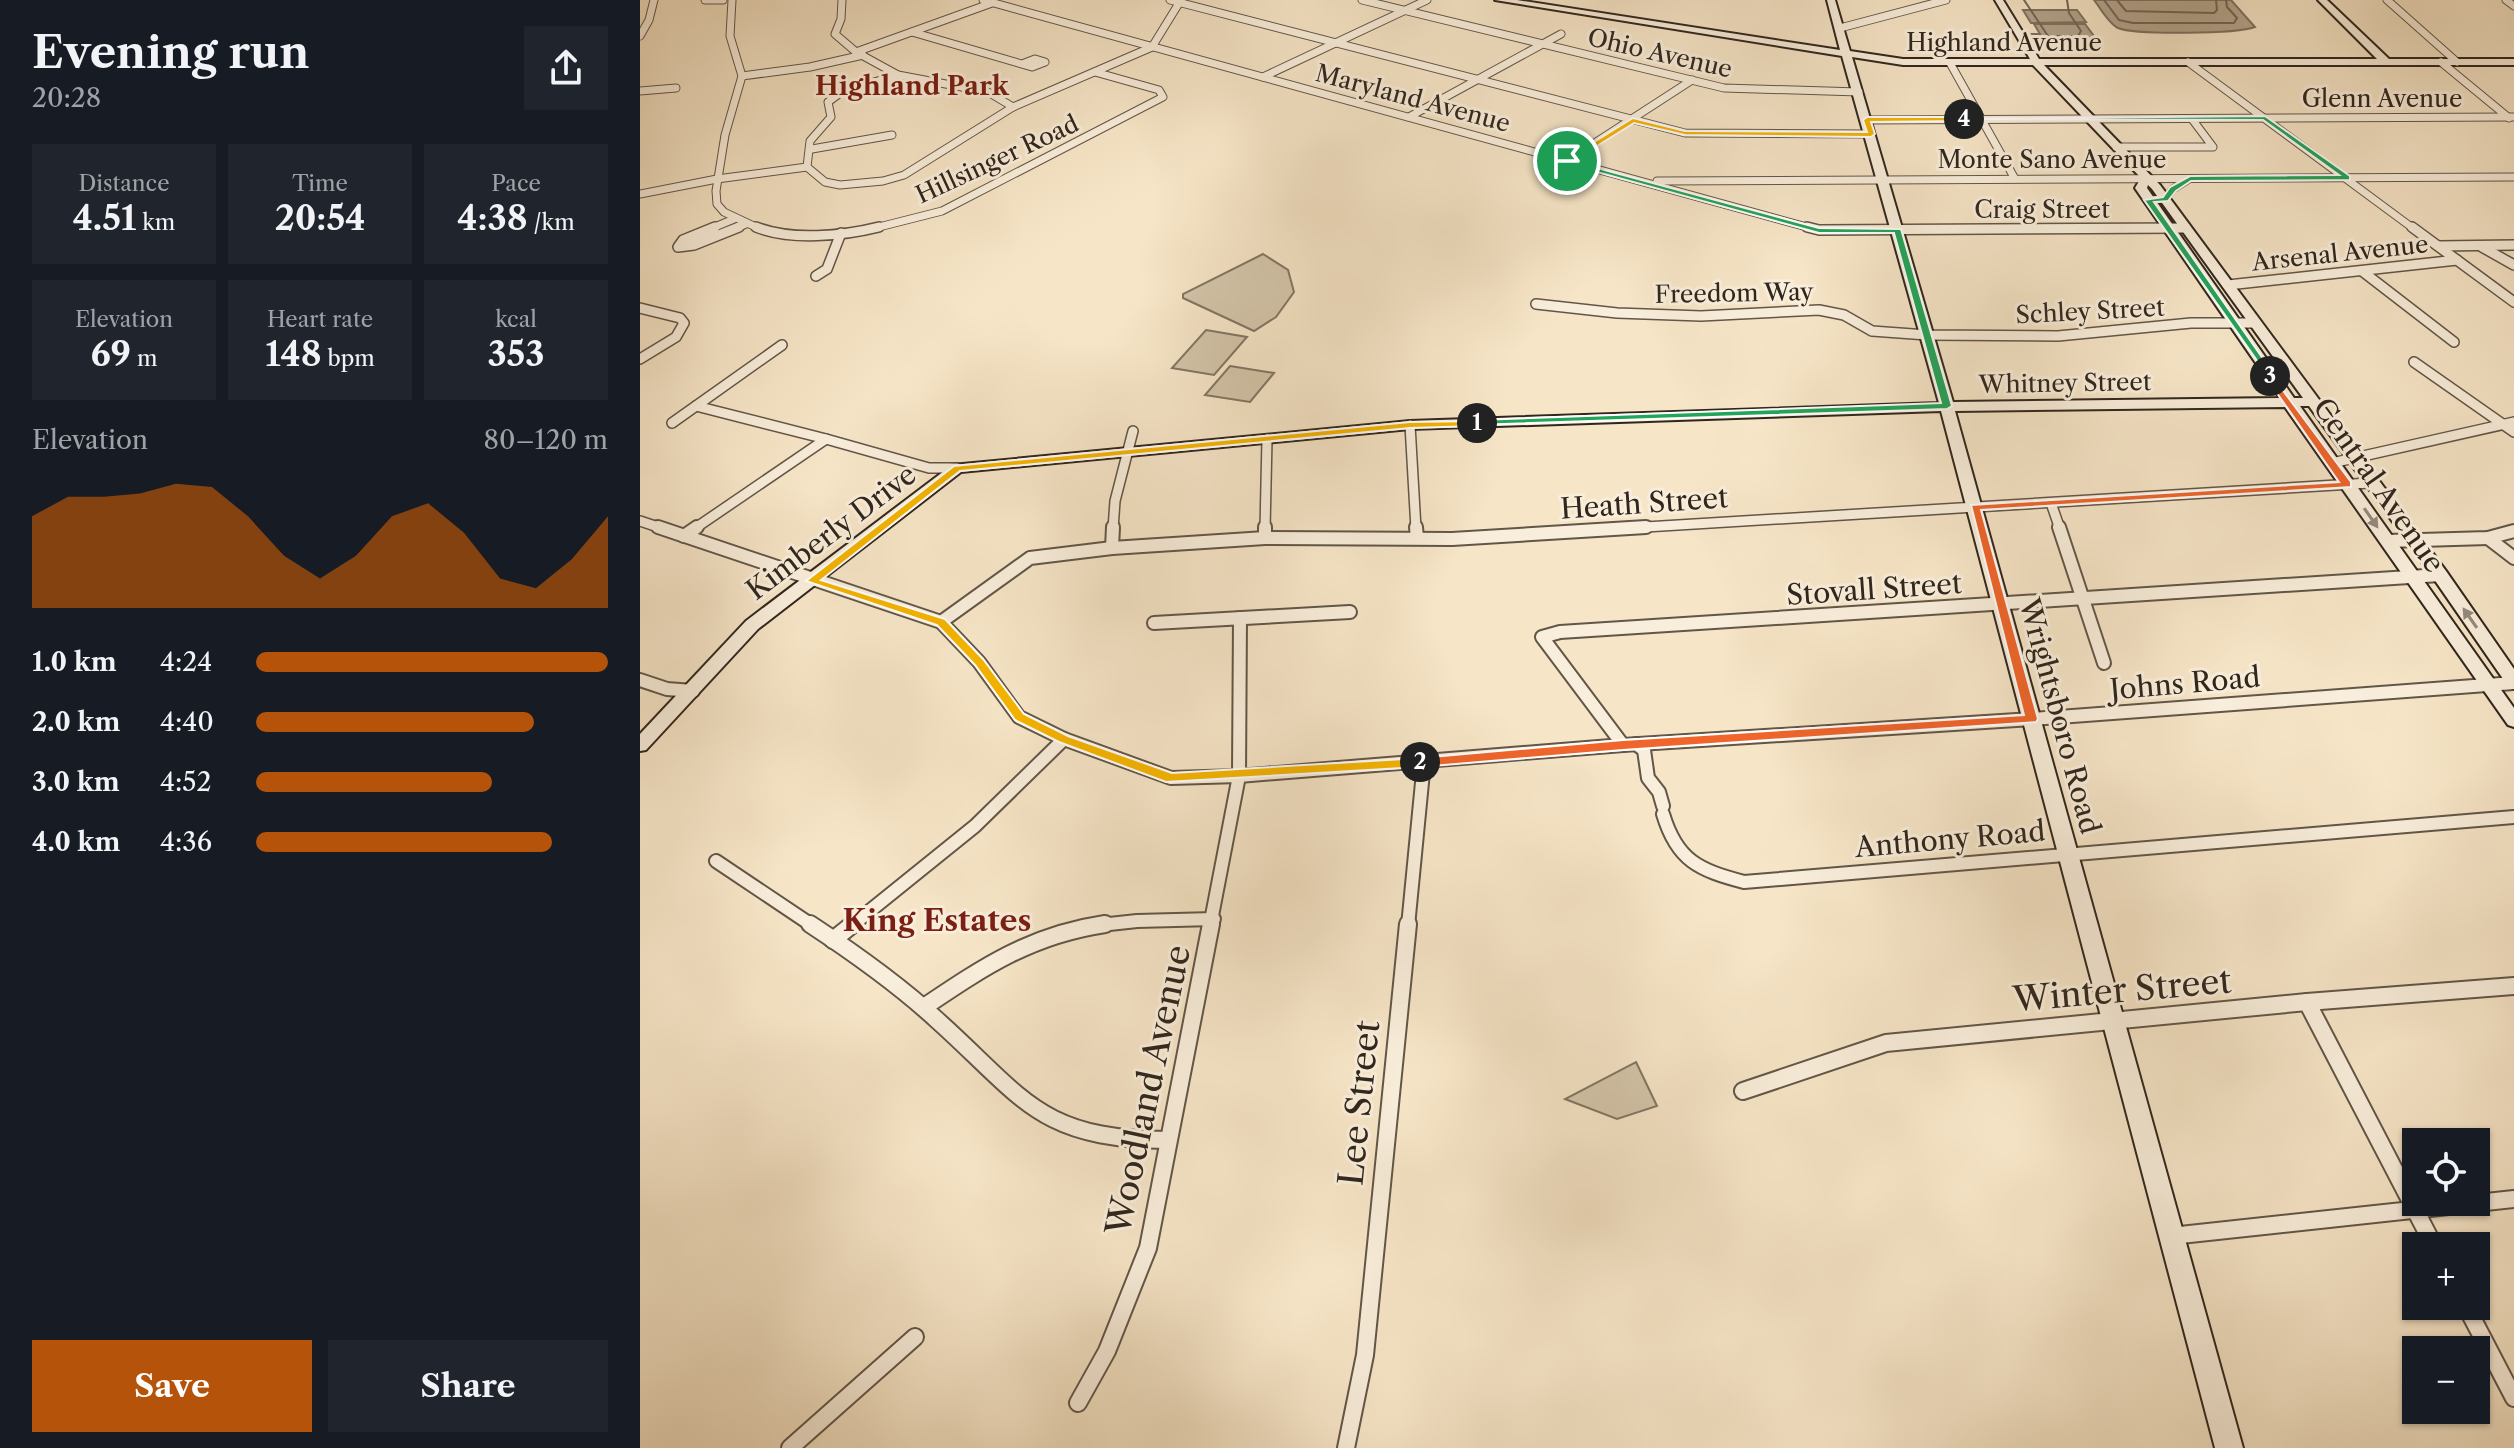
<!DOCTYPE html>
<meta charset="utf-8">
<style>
body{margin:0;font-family:"Libre Caslon Text",serif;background:#20242c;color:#f1f3f6;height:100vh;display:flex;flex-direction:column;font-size:30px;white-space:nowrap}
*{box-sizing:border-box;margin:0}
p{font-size:26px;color:#9ea1a6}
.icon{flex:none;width:44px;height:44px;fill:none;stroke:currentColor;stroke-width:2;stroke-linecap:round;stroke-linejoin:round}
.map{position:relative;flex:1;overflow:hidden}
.sheet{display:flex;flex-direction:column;background:#171b24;width:640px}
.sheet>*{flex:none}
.controls{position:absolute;left:1762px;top:1128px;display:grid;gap:16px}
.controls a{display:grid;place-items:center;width:88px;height:88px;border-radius:0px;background:#171b24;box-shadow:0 2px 6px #0004;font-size:40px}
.pin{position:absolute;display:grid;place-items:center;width:68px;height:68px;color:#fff;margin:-34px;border:4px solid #fff;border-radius:50%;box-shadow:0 2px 8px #0007}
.km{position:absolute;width:40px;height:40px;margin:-20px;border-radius:50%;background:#222;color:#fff;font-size:22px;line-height:40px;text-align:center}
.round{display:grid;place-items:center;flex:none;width:84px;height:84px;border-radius:0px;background:#20242c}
.head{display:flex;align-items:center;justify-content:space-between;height:136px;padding:0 32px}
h1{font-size:44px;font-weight:700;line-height:60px}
.stats{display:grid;grid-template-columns:repeat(3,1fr);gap:12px;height:136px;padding:8px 32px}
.stats div{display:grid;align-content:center;border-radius:0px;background:#20242c;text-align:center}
.stats b{font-size:34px;font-weight:700}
.stats small{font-size:22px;font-weight:400}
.stats p{font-size:22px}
.chart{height:224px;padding:16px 32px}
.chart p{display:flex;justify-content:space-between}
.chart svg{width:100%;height:144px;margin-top:8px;fill:#b45309;opacity:.7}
.button{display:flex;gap:16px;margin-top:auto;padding:16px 32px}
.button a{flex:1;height:92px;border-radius:0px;background:#b45309;color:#fff;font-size:32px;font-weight:700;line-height:92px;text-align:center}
.button a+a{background:#20242c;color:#f1f3f6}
ul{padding:0 32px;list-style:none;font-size:26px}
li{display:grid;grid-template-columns:128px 96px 1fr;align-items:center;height:60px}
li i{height:20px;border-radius:10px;background:#b45309}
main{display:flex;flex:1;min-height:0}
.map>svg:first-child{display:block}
</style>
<main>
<section class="sheet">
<div class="head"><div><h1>Evening run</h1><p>20:28</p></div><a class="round"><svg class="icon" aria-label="share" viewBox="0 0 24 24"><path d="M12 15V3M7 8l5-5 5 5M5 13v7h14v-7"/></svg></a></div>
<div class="stats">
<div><p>Distance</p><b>4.51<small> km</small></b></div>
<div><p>Time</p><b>20:54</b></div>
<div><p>Pace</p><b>4:38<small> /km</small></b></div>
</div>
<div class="stats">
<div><p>Elevation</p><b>69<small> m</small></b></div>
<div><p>Heart rate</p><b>148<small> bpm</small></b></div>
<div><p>kcal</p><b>353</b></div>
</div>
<div class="chart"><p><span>Elevation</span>80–120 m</p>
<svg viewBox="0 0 160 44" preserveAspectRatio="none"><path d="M0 44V16L10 10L20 10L30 9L40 6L50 7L60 16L70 28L80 35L90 28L100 16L110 12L120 21L130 35L140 38L150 29L160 16V44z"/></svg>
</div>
<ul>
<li><b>1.0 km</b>4:24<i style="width:100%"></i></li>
<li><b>2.0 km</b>4:40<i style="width:79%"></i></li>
<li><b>3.0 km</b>4:52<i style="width:67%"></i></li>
<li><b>4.0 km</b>4:36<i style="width:84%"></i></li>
</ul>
<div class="button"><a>Save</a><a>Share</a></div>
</section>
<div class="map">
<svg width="1874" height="1448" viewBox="0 0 1874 1448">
<rect width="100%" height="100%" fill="#f6e5c7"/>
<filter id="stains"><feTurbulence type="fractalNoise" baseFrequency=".0025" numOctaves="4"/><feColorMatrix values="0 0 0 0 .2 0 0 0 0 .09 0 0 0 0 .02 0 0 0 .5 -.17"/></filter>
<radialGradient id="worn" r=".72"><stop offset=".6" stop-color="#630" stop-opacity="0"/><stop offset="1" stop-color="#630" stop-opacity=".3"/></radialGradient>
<g fill="#d4c5aa" stroke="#827664" stroke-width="2">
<polygon points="623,254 648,270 654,292 636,317 614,331 543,298 543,294"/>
<polygon points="566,330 607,337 574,375 532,368"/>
<polygon points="590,366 634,373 610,402 565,395"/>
<polygon points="996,1062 1017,1106 977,1119 925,1099"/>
</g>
<g fill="#b3a48d" stroke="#7f7260" stroke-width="2">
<path d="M1454,0h137l24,27c-18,7 -120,8 -137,1 -9,-4 -17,-19 -24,-28z"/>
<polygon points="1383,10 1437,10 1446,22 1391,23"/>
<polygon points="1394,24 1445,24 1460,44 1399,45 1392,34 1400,34"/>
</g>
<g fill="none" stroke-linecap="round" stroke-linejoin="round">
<g stroke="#726555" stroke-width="2">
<polyline points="1384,0 1408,36 1438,36 1441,31 1429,13 1427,0"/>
<polyline points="1464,0 1479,20 1493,23 1594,23 1597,18 1587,7 1586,0"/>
<polyline points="1477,0 1486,11 1574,13 1577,10 1576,0"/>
</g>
<g stroke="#625648" stroke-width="9">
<g id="street-far3">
<polyline points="65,0 83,0"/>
<polyline points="92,0 90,36 102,76 85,135 76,191 77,204 84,212 120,229"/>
<polyline points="202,0 201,19 195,34 216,52 258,75 348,92 373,107"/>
<polyline points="343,0 1174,229"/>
<polyline points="530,0 1045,133 1231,134"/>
<polyline points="722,0 1084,88 1219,92"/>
<polyline points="1747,0 1817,62"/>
<polyline points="1866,0 1874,6"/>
<polyline points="1200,28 1306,0"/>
<polyline points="272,32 392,67 405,62 395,59 382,64"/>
<polyline points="0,36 9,20 14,0"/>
<polyline points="216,52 352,3"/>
<polyline points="1548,62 1774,229"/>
<polyline points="1801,62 1869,118"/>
<polyline points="1310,63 1375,179"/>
<polyline points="258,75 203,91 188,102 191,117 170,141 167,167 185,182 200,185 243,181 264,175 373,107 512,47 541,0"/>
<polyline points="102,76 170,67 223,55"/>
<polyline points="623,77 787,0"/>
<polyline points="0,91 36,88"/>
<polyline points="769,117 921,34"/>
<polyline points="1227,120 1874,117"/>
<polyline points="1476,147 1573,147 1552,119"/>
<polyline points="172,149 252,135"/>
<polyline points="927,161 1052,80"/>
<polyline points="1017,181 1874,177"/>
<polyline points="0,194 77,179 167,167"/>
<polyline points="1508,200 1525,199 1533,189 1549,179"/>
<polyline points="70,229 94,219"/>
<polyline points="94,229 106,224"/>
<polyline points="231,229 302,211 523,97 519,90 455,72"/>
<polyline points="1416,229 1546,228"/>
</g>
</g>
<g stroke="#625648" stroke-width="12">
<g id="street-far2">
<polyline points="75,227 43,240 38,247 54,245 99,227"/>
<path d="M116,227c35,14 87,9 123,0"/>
<polyline points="1167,227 1179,230 1546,228"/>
<polyline points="1772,227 1874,302"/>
<polyline points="1799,246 1874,245"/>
<polyline points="1842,247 1874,265"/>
<polyline points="1722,271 1814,342"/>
<polyline points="176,276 187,269 201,233"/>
<polyline points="1588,285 1817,260"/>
<polyline points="896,304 977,313 1061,316 1179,310 1204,315 1232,331 1287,335 1418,336 1551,323 1614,323"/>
<polyline points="0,308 40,318 44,323 36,337 0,359"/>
<polyline points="1774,362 1874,432"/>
<polyline points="56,406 186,439"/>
<polyline points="32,423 142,345"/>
<polyline points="770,425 776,529"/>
<polyline points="1692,463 1874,422"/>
<polyline points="1411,503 1420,529"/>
<polyline points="0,521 24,529"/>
<polyline points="54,529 186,439 289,468 317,468"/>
<polyline points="473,529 475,501 493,431"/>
<polyline points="625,529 627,439"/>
<polyline points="973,529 1730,483"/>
</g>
</g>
<g stroke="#625648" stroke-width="16">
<g id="street-far1">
<polyline points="18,527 301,622 339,662 379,717 424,739 531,778 599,776 983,745 1392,719 1874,683"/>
<polyline points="776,527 777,538"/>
<polyline points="1419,527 1464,663"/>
<polyline points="44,536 57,527"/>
<polyline points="625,538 625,527"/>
<polyline points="1848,538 1874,558"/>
<polyline points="1747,541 1848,538 1874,531"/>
<polyline points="472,548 473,527"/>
<polyline points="301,622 390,558 472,548 625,538 812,539 1006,527"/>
<polyline points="514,623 710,612"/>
<polyline points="0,680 27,689 53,691"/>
<polyline points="996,744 1004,750 1008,778 1019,792 1023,806"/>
<polyline points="983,745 902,637 920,632 1800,575"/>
<path d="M1023,814c14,47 36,56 81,68l770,-65"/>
<polyline points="76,861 173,926"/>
<polyline points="211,926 335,826 424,739"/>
<polyline points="451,926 497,921 574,919"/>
<polyline points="570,926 599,776 600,618"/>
<polyline points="768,926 784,762"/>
</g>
</g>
<g stroke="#625648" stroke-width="20">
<g id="street">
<path d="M170,924c44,29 88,60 127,96 87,78 101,119 230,120"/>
<polyline points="193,940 213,924"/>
<polyline points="1667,1002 1794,1246"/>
<path d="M284,1007c61,-41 107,-72 181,-83"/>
<polyline points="1103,1091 1246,1043 1667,1002 1874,986"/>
<polyline points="1531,1236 1874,1199"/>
<polyline points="1826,1306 1874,1398"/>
<polyline points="438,1403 467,1351 508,1248 571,924"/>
<polyline points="150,1448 275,1337"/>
<polyline points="706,1448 725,1355 768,924"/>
</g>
</g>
<g stroke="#30261d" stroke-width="4">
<path id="secondary" d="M855,0h22l323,50 -13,-50h8l15,51 53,8h127l-35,-59h8l36,59h338l-59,-59h9l62,59h125v6h-470l116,120 286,386 68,98v19l-6,-2 -74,-107 -125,-173h-9l214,302v19l-6,-2 -223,-318 -330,4 288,1037h-28l-274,-1037 -531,18 -449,43 -203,157 -112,121 -6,1v-17l106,-113 206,-156 458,-44 529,-18 -97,-347zM1212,57l51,8h130l108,113 -6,10 145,210 -327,4zM1508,185l4,4 151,209h-9l-147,-210z"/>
</g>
<use href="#street-far3" stroke="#f9eedb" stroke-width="7"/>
<use href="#street-far2" stroke="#f9eedb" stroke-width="9"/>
<use href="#street-far1" stroke="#f9eedb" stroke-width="12"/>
<use href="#street" stroke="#f9eedb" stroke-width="16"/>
<use href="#secondary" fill="#f9eedb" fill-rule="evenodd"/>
</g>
<defs><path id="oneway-solid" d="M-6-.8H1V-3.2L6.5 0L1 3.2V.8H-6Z" transform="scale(2)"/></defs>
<g fill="#948a7c">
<use href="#oneway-solid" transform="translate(1731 518) rotate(55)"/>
<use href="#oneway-solid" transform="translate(1830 618) rotate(-125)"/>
</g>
<polygon fill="#22a559" stroke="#fff" stroke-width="2" points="924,159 1179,228 1261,229 1312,406 1307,409 834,425 834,421 837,420 1301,403 1254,233 1179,233 924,163"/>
<polygon fill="#f5b400" stroke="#fff" stroke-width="2" points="841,421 841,425 837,426 770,428 320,471 181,580 305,619 343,659 384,714 428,736 532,773 780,758 787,762 780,767 526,782 419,742 375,720 335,665 297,625 166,581 314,466 770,422"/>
<polygon fill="#f0652b" stroke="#fff" stroke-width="2" points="1630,373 1711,482 1711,487 1341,510 1398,719 1396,722 983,750 780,767 774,762 780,758 983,740 1384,715 1331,505 1699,482 1625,376"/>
<polygon fill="#22a559" stroke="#fff" stroke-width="2" points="1625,116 1710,176 1710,180 1551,181 1536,191 1528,201 1514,202 1635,376 1630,379 1504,200 1523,197 1530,187 1550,176 1699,175 1623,120 1320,119"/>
<polygon fill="#f5b400" stroke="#fff" stroke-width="2" points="1324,117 1326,121 1231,122 1235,134 1231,137 1045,135 994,123 930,163 923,161 993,118 1045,131 1227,132 1223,120 1227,117"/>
<g text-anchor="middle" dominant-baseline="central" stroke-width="6" stroke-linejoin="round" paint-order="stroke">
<g font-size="24" fill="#30261d" stroke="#f9eedb">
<text x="1364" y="42">Highland Avenue</text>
<text transform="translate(1020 53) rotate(13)">Ohio Avenue</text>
<text transform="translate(773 98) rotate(15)">Maryland Avenue</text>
<text x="1742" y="98">Glenn Avenue</text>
<text transform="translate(357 159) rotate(-25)">Hillsinger Road</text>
<text x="1412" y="159">Monte Sano Avenue</text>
<text x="1402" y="209">Craig Street</text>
<text transform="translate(1700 253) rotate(-6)">Arsenal Avenue</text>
<text transform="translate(1094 293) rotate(-1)">Freedom Way</text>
<text transform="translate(1450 311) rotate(-3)">Schley Street</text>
<text transform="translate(1425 383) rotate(-1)">Whitney Street</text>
</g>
<g font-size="26" font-weight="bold" fill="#7a1f14" stroke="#f9eedb">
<text x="272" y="86">Highland Park</text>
</g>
<g font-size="28" fill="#30261d" stroke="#f9eedb">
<text transform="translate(1739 485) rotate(55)">Central Avenue</text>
<text transform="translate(1004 503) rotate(-4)">Heath Street</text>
<text transform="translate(191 532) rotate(-37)">Kimberly Drive</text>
<text transform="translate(1234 589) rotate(-4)">Stovall Street</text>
<text transform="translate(1545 683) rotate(-5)">Johns Road</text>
<text transform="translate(1420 716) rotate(75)">Wrightsboro Road</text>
<text transform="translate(1310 839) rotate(-5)">Anthony Road</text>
</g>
<g font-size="30" font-weight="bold" fill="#7a1f14" stroke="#f9eedb">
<text x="297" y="920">King Estates</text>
</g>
<g font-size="34" fill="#30261d" stroke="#f9eedb">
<text transform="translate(1482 990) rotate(-5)">Winter Street</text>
<text transform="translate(508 1090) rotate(-78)">Woodland Avenue</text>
<text transform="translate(719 1103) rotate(-84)">Lee Street</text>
</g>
</g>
<rect width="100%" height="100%" filter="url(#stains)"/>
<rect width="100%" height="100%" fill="url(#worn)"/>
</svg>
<div class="controls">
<a><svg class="icon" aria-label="locate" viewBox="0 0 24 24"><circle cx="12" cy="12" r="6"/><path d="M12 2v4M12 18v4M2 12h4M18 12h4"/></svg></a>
<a>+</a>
<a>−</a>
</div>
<div class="pin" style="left:927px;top:161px;background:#1e9e55"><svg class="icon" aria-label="arrive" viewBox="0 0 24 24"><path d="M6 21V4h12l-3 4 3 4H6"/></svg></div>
<b class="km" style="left:837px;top:423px">1</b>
<b class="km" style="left:780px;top:762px">2</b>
<b class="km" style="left:1630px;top:376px">3</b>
<b class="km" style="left:1324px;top:119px">4</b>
</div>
</main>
